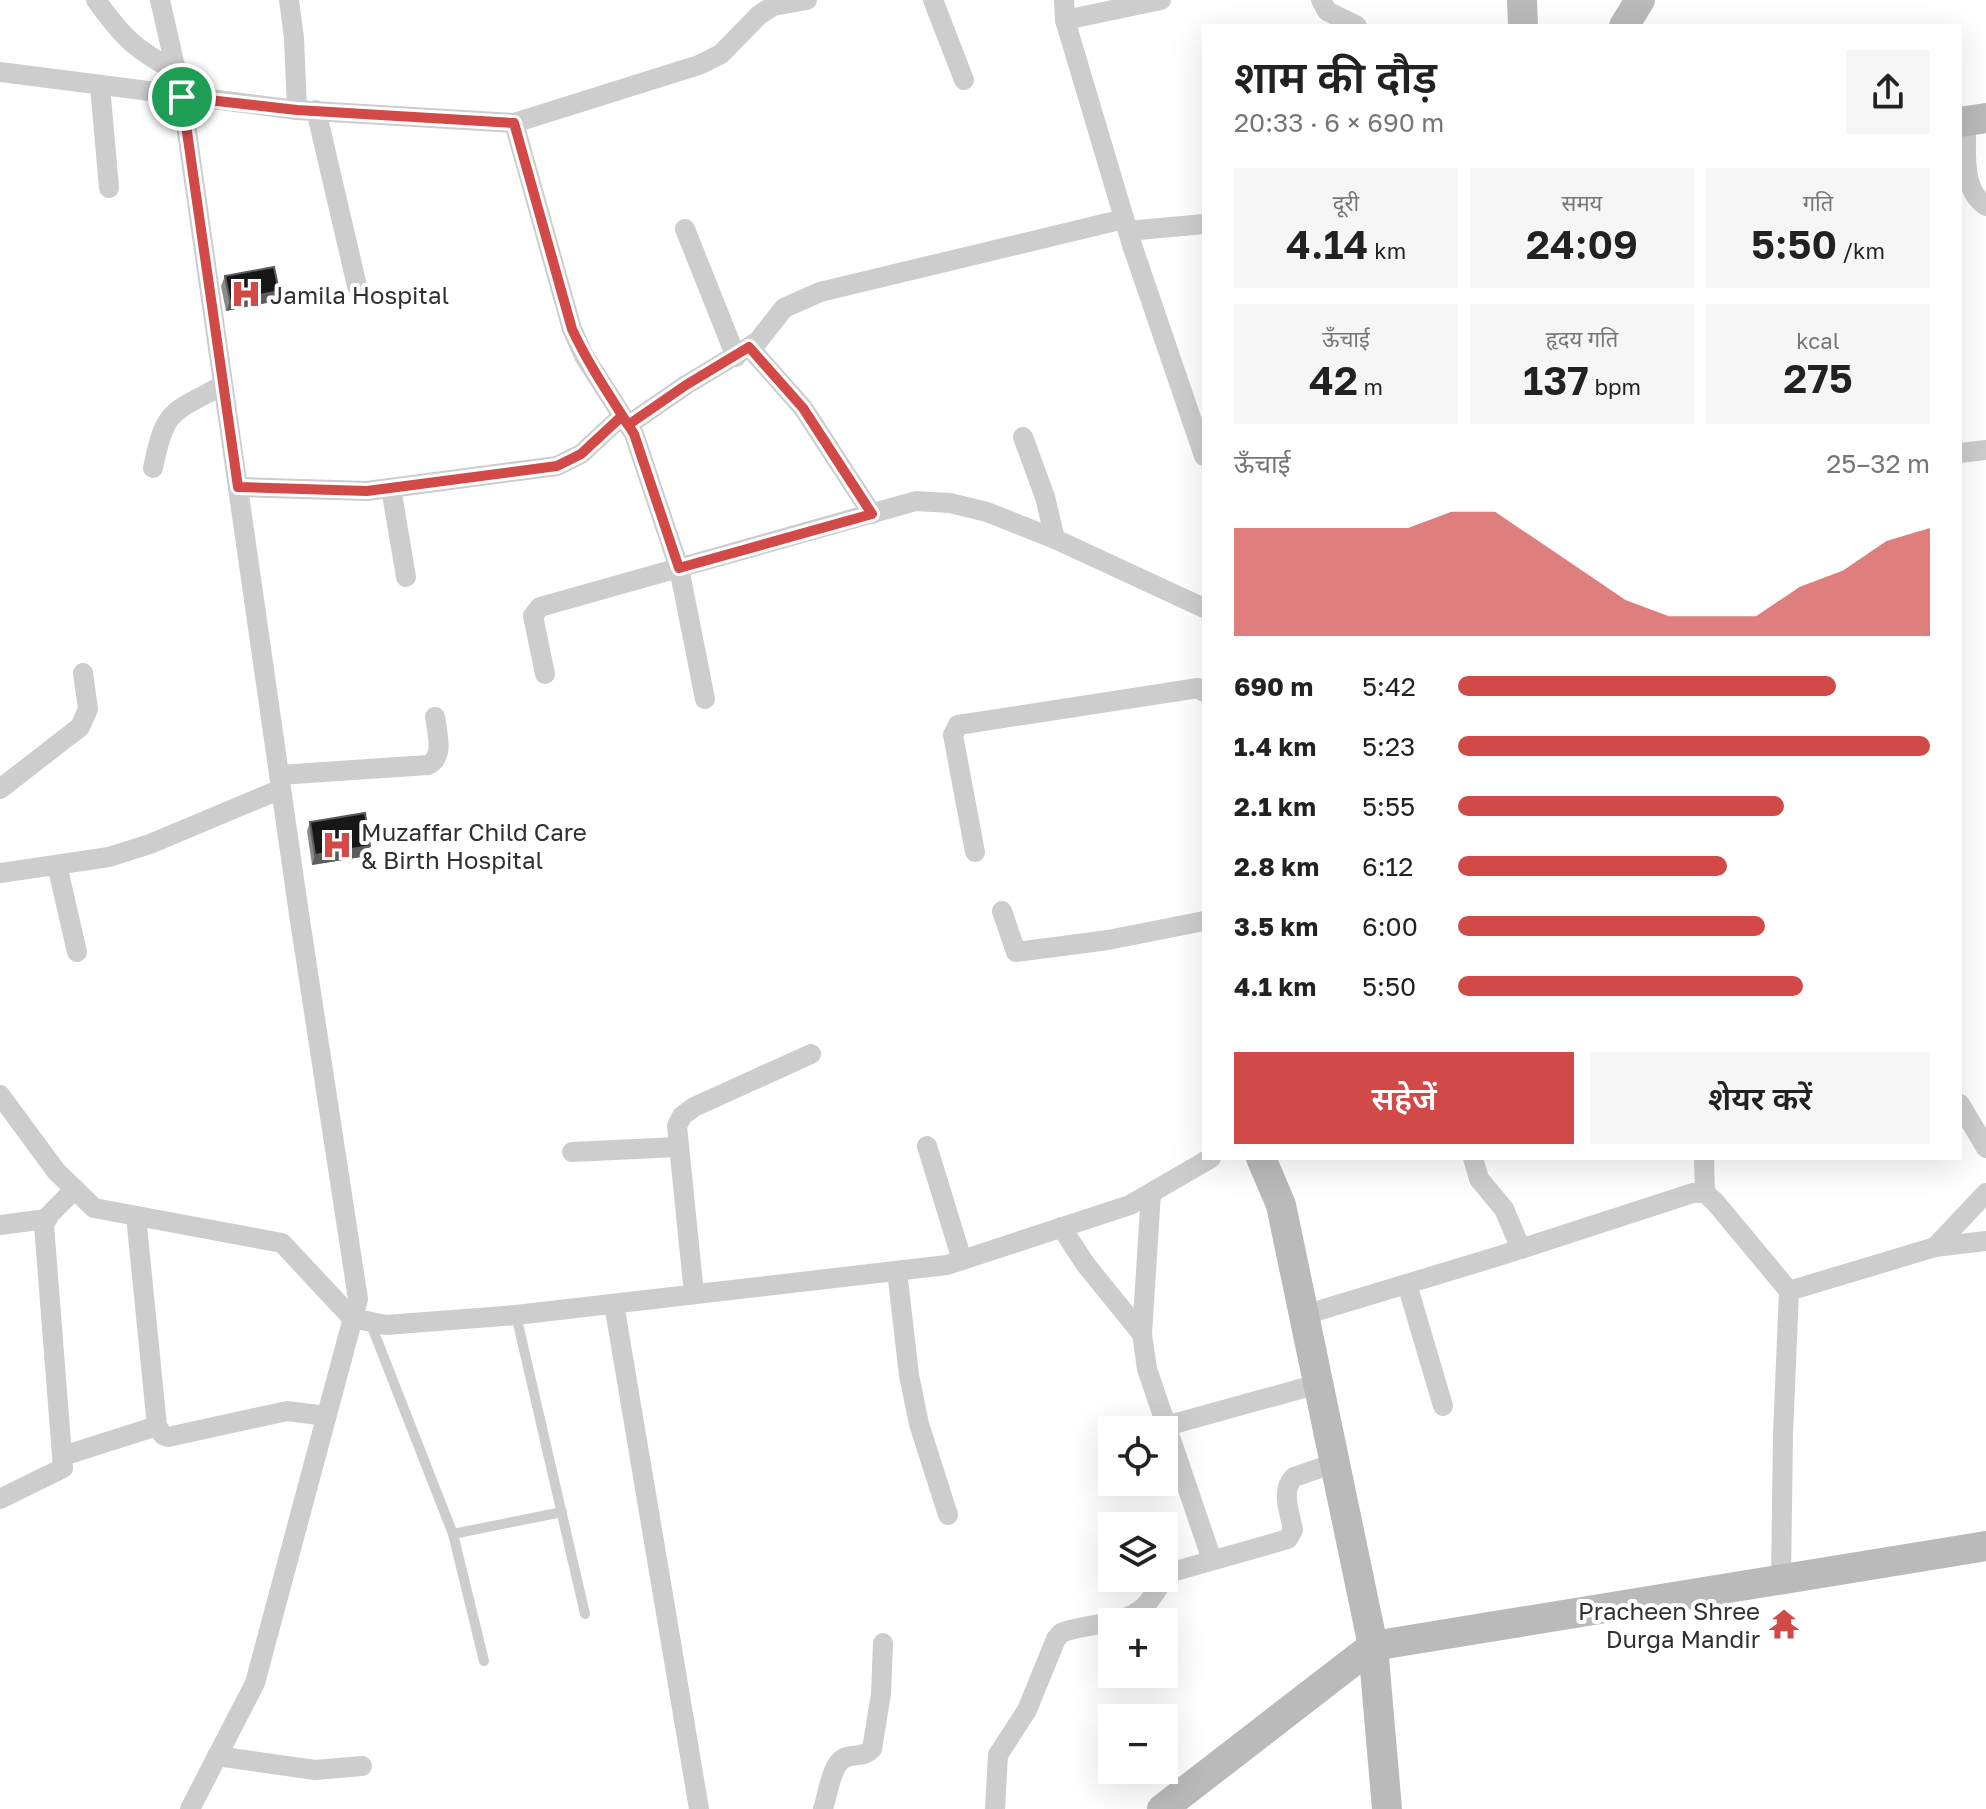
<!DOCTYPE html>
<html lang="hi">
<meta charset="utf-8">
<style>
body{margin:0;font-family:"Golos Text","Noto Sans Devanagari",sans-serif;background:#f6f6f6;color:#222;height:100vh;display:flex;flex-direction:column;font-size:30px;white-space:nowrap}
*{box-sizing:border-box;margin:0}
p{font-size:26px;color:#767676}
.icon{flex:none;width:44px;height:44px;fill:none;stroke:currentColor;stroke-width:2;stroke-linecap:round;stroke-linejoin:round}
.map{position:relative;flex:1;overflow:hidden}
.sheet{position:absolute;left:1202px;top:24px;width:760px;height:1136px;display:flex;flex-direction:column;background:#fff;border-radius:0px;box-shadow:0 8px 32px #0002}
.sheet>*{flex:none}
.buttons{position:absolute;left:1098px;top:1416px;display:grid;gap:16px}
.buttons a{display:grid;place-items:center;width:80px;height:80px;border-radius:0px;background:#fff;box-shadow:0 8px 32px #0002;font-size:40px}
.pin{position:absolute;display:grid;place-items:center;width:68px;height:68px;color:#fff;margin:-34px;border:4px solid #fff;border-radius:50%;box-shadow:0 2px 8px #0007}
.round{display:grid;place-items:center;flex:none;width:84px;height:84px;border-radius:0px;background:#f6f6f6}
.headline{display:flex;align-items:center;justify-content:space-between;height:136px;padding:0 32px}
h1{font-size:44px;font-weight:600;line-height:60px}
.metrics{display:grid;grid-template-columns:repeat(3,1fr);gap:12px;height:136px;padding:8px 32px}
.metrics div{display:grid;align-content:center;border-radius:0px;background:#f6f6f6;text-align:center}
.metrics b{font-size:40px;font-weight:600}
.metrics small{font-size:22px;font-weight:400}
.metrics p{font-size:22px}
.chart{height:224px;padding:16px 32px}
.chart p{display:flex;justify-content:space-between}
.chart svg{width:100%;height:144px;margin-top:8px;fill:#d14a48;opacity:.7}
.action{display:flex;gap:16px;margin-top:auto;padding:16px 32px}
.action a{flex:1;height:92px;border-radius:0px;background:#d14a48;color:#fff;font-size:32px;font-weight:600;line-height:92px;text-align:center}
.action a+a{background:#f6f6f6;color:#222}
ul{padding:0 32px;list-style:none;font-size:26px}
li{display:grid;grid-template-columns:128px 96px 1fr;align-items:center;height:60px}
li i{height:20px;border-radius:10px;background:#d14a48}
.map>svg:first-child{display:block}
</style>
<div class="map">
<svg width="1986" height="1809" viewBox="0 0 1986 1809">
<rect width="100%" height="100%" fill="#fff"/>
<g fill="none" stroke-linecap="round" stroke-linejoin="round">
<g stroke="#cdcdcd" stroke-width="10">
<polyline points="516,1315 585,1614"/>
<polyline points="370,1322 453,1534 484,1661"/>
<polyline points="453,1534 562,1512"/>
</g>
<g stroke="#cdcdcd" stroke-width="20">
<path d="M96,0c28,39 39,49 81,72"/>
<polyline points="160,0 182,97 299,914 358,1299 255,1683 190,1809"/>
<polyline points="289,0 294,38 297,110"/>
<polyline points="933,0 964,80"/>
<polyline points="1064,0 1065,20 1132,245 1204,456"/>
<polyline points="1321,0 1327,11 1357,26"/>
<polyline points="1065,20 1161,0"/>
<polyline points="0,72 297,110 514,123 699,65 721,54 759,15 773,6 807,0"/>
<polyline points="100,86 109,188"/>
<polyline points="316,110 357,286"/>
<path d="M1966,121c1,27 -6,68 20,85"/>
<polyline points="514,123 572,329 584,356 634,434 679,568 705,699"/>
<polyline points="685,229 736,357"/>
<polyline points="1128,231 1204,224"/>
<polyline points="749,347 803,408 872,514"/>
<polyline points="628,425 686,385 749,347 758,341 784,308 820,292 1124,219"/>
<polyline points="1023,437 1045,497 1055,539"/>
<polyline points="1960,453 1986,450"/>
<path d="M153,468c12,-60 19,-55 70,-83"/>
<polyline points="238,487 367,491 557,466 581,454 622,416"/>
<polyline points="391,488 406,577"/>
<polyline points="545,674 533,616 540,607 916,501 950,503 987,512 1055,539 1204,608"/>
<path d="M279,775l149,-10c17,-8 9,-32 7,-48"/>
<polyline points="0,789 80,727 88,709 83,673"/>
<polyline points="975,852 953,735 958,725 1198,688 1204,692"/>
<polyline points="57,865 77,952"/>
<polyline points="0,873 109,857 150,844 281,789"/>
<polyline points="1002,911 1016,952 1108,940 1204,921"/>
<polyline points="0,1095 56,1171 94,1208 282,1243 352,1318 386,1325 516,1315 947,1265 1130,1205 1211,1158"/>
<polyline points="1960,1104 1986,1148"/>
<polyline points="927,1146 962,1260"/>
<polyline points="572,1152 678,1147"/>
<polyline points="1473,1158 1479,1179 1504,1209 1521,1249"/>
<polyline points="1704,1158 1705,1193"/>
<polyline points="1151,1193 1142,1334 1147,1369 1212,1560"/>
<polyline points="136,1216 157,1426 163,1435 168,1437 287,1411 326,1416"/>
<polyline points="0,1225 46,1219"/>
<polyline points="1061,1227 1086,1265 1142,1334"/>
<polyline points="1935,1247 1986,1193"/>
<polyline points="897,1271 909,1375 919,1424 948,1515"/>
<polyline points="1407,1284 1443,1406"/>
<polyline points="694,1294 677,1126 682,1116 694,1107 811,1054"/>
<polyline points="614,1304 699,1809"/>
<polyline points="1304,1315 1499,1256 1693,1193 1705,1193 1715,1202 1789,1291"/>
<polyline points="1166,1426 1318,1384"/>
<polyline points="63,1456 157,1426"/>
<polyline points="0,1499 63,1468 44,1225 50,1214 75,1189"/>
<polyline points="1781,1579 1783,1434 1789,1291 1935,1247 1986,1241"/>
<polyline points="217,1756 315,1770 362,1766"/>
<path d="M823,1809c5,-14 8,-48 24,-52 10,-3 17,0 25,-8l9,-55 2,-51"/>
<path d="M995,1809l3,-54 29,-45 29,-71 5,-6c26,-10 63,-7 84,-27 10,-11 15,-25 27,-34l116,-33 5,-9c-3,-18 -13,-39 1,-53l41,-14"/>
</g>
<g stroke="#bababa" stroke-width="30">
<polyline points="1522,0 1523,26"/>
<polyline points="1624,26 1640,0"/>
<polyline points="1960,122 1986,118"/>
<polyline points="1261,1158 1281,1205 1373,1646 1387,1809"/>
<polyline points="1162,1809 1373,1646 1986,1546"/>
</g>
</g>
<g fill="#8b8b8b">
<polygon points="225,276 279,291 276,301 226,311 221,286"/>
<polygon points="310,822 367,856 312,865 307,831"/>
</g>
<g fill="#5d5d5d">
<polygon points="279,291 276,301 226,311 230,301"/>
<polygon points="370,846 367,856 312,865 315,855"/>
</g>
<g fill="#171717" stroke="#5d5d5d" stroke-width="2">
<polygon points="274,267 279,291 230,301 225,276"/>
<polygon points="365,813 370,846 315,855 310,822"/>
</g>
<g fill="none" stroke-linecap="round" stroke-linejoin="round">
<g stroke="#fff" stroke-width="16">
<path id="route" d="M182,97l56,390 129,4 190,-25 24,-12 41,-38 6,9 58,-40 63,-38 54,61 69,106 -193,54 -45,-134c-22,-35 -45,-68 -62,-105l-58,-206 -217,-13 -115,-13"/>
</g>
<use href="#route" stroke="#d14a48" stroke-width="10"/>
</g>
<defs>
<g id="hospital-bare" transform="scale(2.4)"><path d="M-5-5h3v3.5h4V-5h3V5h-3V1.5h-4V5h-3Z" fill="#d14a48" stroke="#fff" stroke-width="2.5" paint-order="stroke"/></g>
<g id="temple-bare" transform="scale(2.4)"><path d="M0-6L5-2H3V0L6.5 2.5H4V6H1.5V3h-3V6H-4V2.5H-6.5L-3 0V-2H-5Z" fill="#d14a48" stroke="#fff" stroke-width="2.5" paint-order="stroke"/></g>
</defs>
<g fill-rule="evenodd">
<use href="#hospital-bare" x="246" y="294"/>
<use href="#hospital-bare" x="337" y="845"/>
<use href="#temple-bare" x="1784" y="1624"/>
</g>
<g text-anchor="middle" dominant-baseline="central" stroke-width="8" stroke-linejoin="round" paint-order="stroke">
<g font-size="24" fill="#303030" stroke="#fff" text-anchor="start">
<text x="270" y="294">Jamila Hospital</text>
<text x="361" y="831">Muzaffar Child Care<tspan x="361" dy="28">&amp; Birth Hospital</tspan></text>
<text x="1760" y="1610" text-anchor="end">Pracheen Shree<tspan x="1760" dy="28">Durga Mandir</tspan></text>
</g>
</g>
</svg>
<div class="buttons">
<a><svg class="icon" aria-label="locate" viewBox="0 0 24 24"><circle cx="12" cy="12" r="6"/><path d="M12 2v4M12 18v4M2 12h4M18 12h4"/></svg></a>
<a><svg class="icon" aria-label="layers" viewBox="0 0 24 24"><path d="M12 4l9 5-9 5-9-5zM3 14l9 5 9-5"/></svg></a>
<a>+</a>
<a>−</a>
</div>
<div class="pin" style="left:182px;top:97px;background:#1e9e55"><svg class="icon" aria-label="arrive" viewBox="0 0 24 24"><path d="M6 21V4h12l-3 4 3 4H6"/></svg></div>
<section class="sheet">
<div class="headline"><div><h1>शाम की दौड़</h1><p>20:33 · 6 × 690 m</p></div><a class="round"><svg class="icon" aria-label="share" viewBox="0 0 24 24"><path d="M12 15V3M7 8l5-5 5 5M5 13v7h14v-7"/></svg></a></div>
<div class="metrics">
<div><p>दूरी</p><b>4.14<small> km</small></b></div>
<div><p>समय</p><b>24:09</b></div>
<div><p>गति</p><b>5:50<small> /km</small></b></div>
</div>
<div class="metrics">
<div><p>ऊँचाई</p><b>42<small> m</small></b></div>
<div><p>हृदय गति</p><b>137<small> bpm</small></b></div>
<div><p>kcal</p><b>275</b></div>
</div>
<div class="chart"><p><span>ऊँचाई</span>25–32 m</p>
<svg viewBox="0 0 160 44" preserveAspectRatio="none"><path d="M0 44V11L10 11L20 11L30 11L40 11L50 6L60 6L70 15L80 24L90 33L100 38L110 38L120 38L130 29L140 24L150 15L160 11V44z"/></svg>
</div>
<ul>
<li><b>690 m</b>5:42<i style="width:80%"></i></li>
<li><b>1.4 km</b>5:23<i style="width:100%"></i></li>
<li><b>2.1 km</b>5:55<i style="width:69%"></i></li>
<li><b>2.8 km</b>6:12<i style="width:57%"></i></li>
<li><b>3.5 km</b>6:00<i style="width:65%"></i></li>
<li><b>4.1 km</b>5:50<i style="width:73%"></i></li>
</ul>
<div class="action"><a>सहेजें</a><a>शेयर करें</a></div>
</section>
</div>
